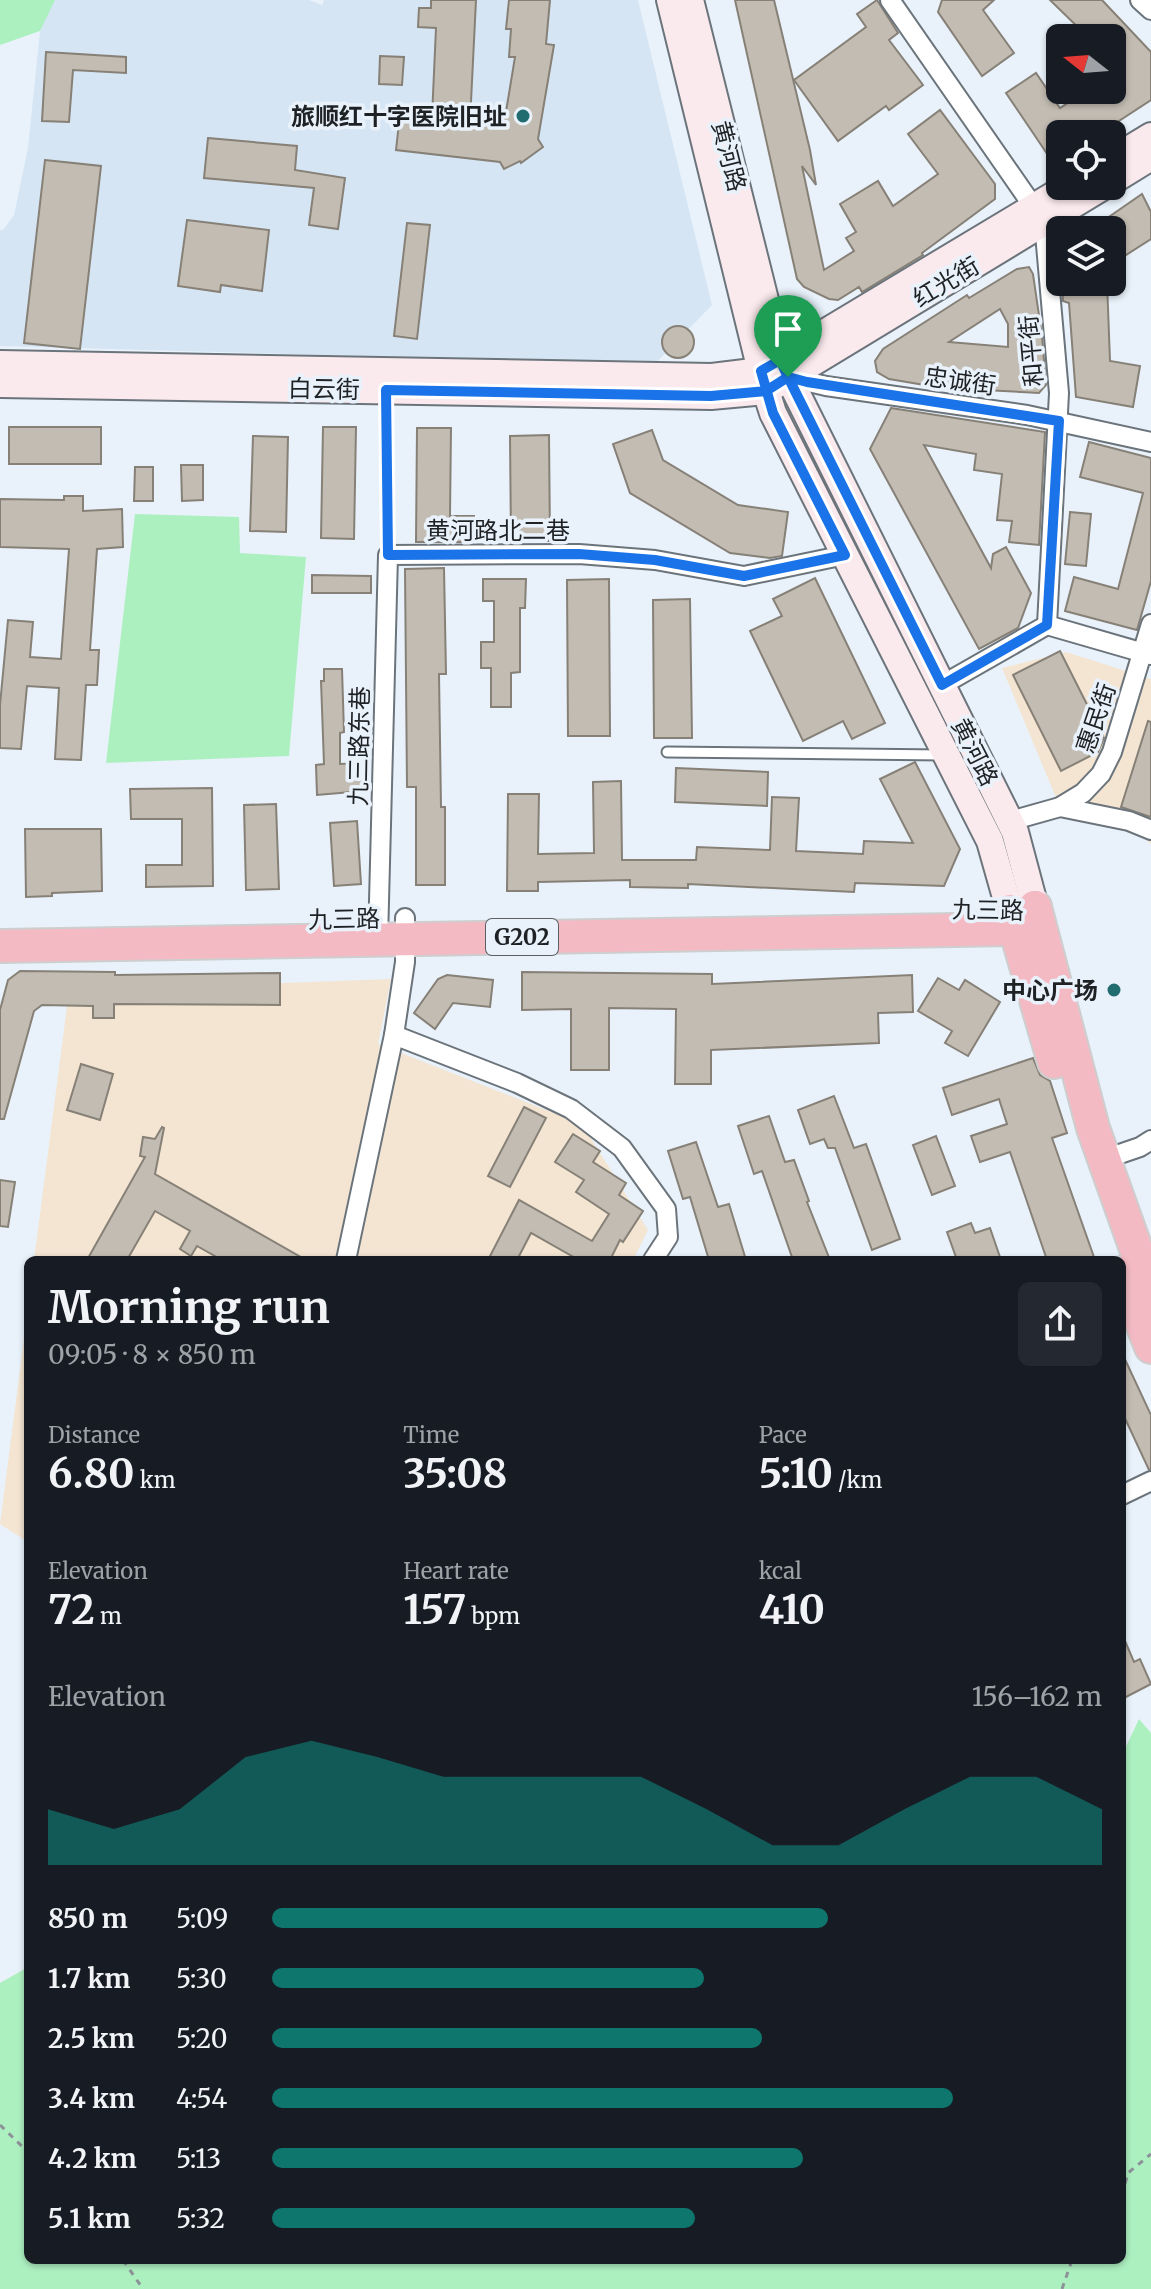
<!DOCTYPE html>
<meta charset="utf-8">
<style>
body{margin:0;font-family:Merriweather,"Noto Sans SC",serif;background:#242831;color:#f1f3f6;height:100vh;display:flex;flex-direction:column;font-size:30px;white-space:nowrap}
*{box-sizing:border-box;margin:0}
p{font-size:26px;color:#9ea1a6}
.icon{flex:none;width:44px;height:44px;fill:none;stroke:currentColor;stroke-width:2;stroke-linecap:round;stroke-linejoin:round}
.map{position:relative;flex:1;overflow:hidden}
.side{position:absolute;left:24px;top:1256px;width:1102px;height:1008px;display:flex;flex-direction:column;background:#171b24;border-radius:12px;box-shadow:0 2px 6px #0004}
.side>*{flex:none}
.needle{width:52px;rotate:287deg}
.fabs{position:absolute;left:1046px;top:24px;display:grid;gap:16px}
.fabs a{display:grid;place-items:center;width:80px;height:80px;border-radius:12px;background:#171b24;box-shadow:0 2px 6px #0004;font-size:40px}
.pin{position:absolute;display:grid;place-items:center;width:68px;height:68px;color:#fff;margin:-82px -34px;border-radius:50% 50% 50% 0;rotate:-45deg;box-shadow:0 0 8px #0007}
.pin .icon{rotate:45deg}
.round{display:grid;place-items:center;flex:none;width:84px;height:84px;border-radius:12px;background:#242831}
.overview{display:flex;align-items:center;justify-content:space-between;height:136px;padding:0 24px}
h1{font-size:44px;font-weight:700;line-height:60px}
.stats{display:grid;grid-template-columns:repeat(3,1fr);gap:12px;height:136px;padding:8px 24px}
.stats div{display:grid;align-content:center}
.stats b{font-size:40px;font-weight:700}
.stats small{font-size:22px;font-weight:400}
.stats p{font-size:22px}
.chart{height:224px;padding:16px 24px}
.chart p{display:flex;justify-content:space-between}
.chart svg{width:100%;height:144px;margin-top:8px;fill:#0f766e;opacity:.7}
ul{padding:0 24px;list-style:none;font-size:26px}
li{display:grid;grid-template-columns:128px 96px 1fr;align-items:center;height:60px}
li i{height:20px;border-radius:10px;background:#0f766e}
.map>svg:first-child{display:block}
</style>
<div class="map">
<svg width="1151" height="2289" viewBox="0 0 1151 2289">
<rect width="100%" height="100%" fill="#e9f2fb"/>
<g fill="#f3e5d2">
<polygon points="1066,652 1151,679 1151,844 1113,814 1057,800 1002,668"/>
<polygon points="391,979 378,1044 582,1124 648,1230 633,1260 34,1260 69,991"/>
<polygon points="28,1308 28,1542 0,1524"/>
</g>
<polygon fill="#d5e5f3" points="54,0 309,0 322,5 324,0 638,0 712,305 655,364 0,346 0,230 3,230 14,215 28,148 40,31"/>
<g fill="#adf0c0">
<polygon points="0,0 55,0 40,31 0,45"/>
<polygon points="135,514 239,517 240,553 306,557 289,756 106,763"/>
<polygon points="1139,1719 1151,1733 1151,2289 0,2289 0,1983 28,1967 28,2260 1122,2260 1122,1755"/>
</g>
<g fill="#c2bcb2" stroke="#868077" stroke-width="2" fill-rule="evenodd">
<polygon points="431,0 476,0 470,122 495,125 505,118 515,57 509,57 511,29 506,29 509,0 550,0 546,44 554,45 538,139 543,147 521,163 520,161 504,169 500,162 396,150 400,114 432,117 436,28 418,27 419,8 431,8"/>
<polygon points="735,0 774,0 810,150 816,185 802,166 824,270 854,251 846,238 856,232 840,204 878,181 893,206 938,174 908,134 940,110 995,184 995,199 922,253 923,255 862,292 859,287 838,300 829,299 804,287 797,279"/>
<polygon points="877,0 898,33 889,40 923,85 889,110 886,106 838,141 794,80 866,27 857,14"/>
<polygon points="942,0 994,0 983,10 1014,53 982,76 938,12"/>
<polygon points="1050,0 1102,0 1151,52 1151,100 1099,134 1060,134 1060,173 1006,93 1036,73 1060,108 1087,90 1112,90 1112,38 1089,38"/>
<polygon points="46,52 126,57 126,73 73,70 69,122 42,121"/>
<polygon points="380,56 404,57 402,85 379,84"/>
<polygon points="208,138 297,146 295,170 345,178 338,229 309,225 314,188 204,178"/>
<polygon points="45,160 101,166 80,349 24,343"/>
<polygon points="1142,194 1151,212 1151,239 1112,264 1112,230 1090,230"/>
<polygon points="187,220 269,230 262,291 221,285 220,292 178,286"/>
<polygon points="407,223 430,225 417,339 394,336"/>
<path d="M1029,267l4,7 9,62 4,49 -7,8 -55,-3v5l-95,-16 -12,-7 -2,-11 8,-12 84,-54 2,3 48,-29zM1000,309l8,15v23l-59,-5z"/>
<polygon points="1062,282 1107,282 1110,361 1140,366 1133,407 1076,397 1069,303 1063,301"/>
<circle cx="678" cy="342" r="16"/>
<polygon points="891,408 1045,432 1039,545 1009,542 1012,521 997,520 1002,474 974,470 976,454 924,445 991,568 993,554 1006,547 1031,593 1018,628 979,649 870,449"/>
<rect x="9" y="427" width="92" height="37"/>
<polygon points="323,427 356,427 354,539 321,538"/>
<polygon points="417,428 451,428 450,516 474,516 474,542 416,542"/>
<polygon points="652,430 663,460 738,505 788,512 782,556 770,558 730,553 630,493 613,444"/>
<polygon points="549,435 550,541 511,541 510,436"/>
<polygon points="253,436 288,437 286,532 250,531"/>
<polygon points="1089,442 1151,458 1151,581 1137,630 1065,611 1074,577 1118,589 1143,493 1080,477"/>
<polygon points="181,465 203,465 203,500 182,501"/>
<polygon points="135,467 153,467 153,501 134,501"/>
<polygon points="64,496 83,496 83,511 122,509 123,547 97,549 90,650 99,650 97,685 86,685 81,760 55,759 59,688 27,686 21,749 0,748 0,705 8,620 33,622 30,657 61,659 69,549 0,547 0,499 64,500"/>
<polygon points="1070,512 1091,514 1086,566 1065,564"/>
<polygon points="444,568 446,674 439,674 441,807 445,807 445,885 416,885 416,787 407,787 405,569"/>
<polygon points="312,575 371,576 371,593 312,593"/>
<polygon points="815,578 885,723 852,739 843,721 803,741 750,631 782,616 773,599"/>
<polygon points="483,579 526,579 525,608 520,608 520,672 511,673 511,707 491,707 491,668 481,668 481,642 494,642 494,601 483,601"/>
<polygon points="609,579 610,736 568,736 567,580"/>
<polygon points="690,599 692,738 654,738 653,600"/>
<polygon points="1060,651 1104,738 1098,752 1061,771 1013,675"/>
<polygon points="324,669 342,669 344,732 340,733 340,764 362,763 363,791 317,795 316,765 324,764 321,681 324,681"/>
<polygon points="1148,721 1151,722 1151,817 1121,807"/>
<polygon points="915,762 960,849 944,886 855,883 854,892 688,884 688,888 630,887 630,880 538,882 538,891 507,891 508,794 539,794 538,854 594,853 593,782 621,781 622,860 696,860 697,847 770,850 772,797 799,798 796,851 863,854 864,841 913,843 880,779"/>
<polygon points="676,768 768,772 767,806 675,802"/>
<polygon points="212,788 213,886 146,887 146,865 182,865 182,819 131,819 130,789"/>
<polygon points="276,804 279,889 246,890 244,805"/>
<polygon points="357,821 361,884 334,886 330,823"/>
<polygon points="25,829 101,829 102,891 52,893 52,896 26,897"/>
<polygon points="20,971 115,972 115,975 280,973 280,1005 114,1004 114,1018 93,1018 93,1006 42,1005 34,1011 4,1119 0,1119 0,1010 8,980"/>
<polygon points="522,972 712,974 712,984 912,975 913,1012 878,1013 879,1043 711,1050 711,1084 675,1084 676,1009 609,1008 609,1070 571,1070 571,1009 522,1010"/>
<polygon points="447,975 493,980 490,1007 453,1003 435,1029 414,1013 438,979"/>
<polygon points="938,978 959,990 965,980 1000,1002 968,1056 945,1043 952,1031 918,1011"/>
<polygon points="1033,1058 1040,1075 1050,1081 1067,1133 1052,1138 1095,1260 1047,1260 1010,1152 980,1162 971,1136 1007,1124 999,1099 952,1115 943,1088"/>
<polygon points="81,1064 113,1074 100,1120 67,1110"/>
<polygon points="834,1096 854,1148 866,1144 900,1239 872,1250 835,1148 828,1148 824,1139 810,1144 798,1110"/>
<polygon points="524,1107 546,1118 510,1187 488,1176"/>
<polygon points="769,1116 785,1162 794,1160 809,1201 807,1202 830,1260 793,1260 762,1171 754,1174 738,1126"/>
<polygon points="162,1127 164,1128 155,1174 306,1260 222,1260 197,1246 191,1256 180,1249 190,1231 155,1211 127,1260 87,1260 145,1157 140,1156 143,1137 155,1139"/>
<polygon points="573,1134 600,1151 593,1162 626,1183 619,1195 643,1211 623,1242 620,1240 610,1260 579,1260 531,1233 517,1260 488,1260 519,1200 592,1241 609,1214 576,1192 584,1180 555,1162"/>
<polygon points="936,1136 955,1186 932,1195 913,1145"/>
<polygon points="696,1142 718,1207 729,1204 746,1260 709,1260 690,1197 683,1199 668,1151"/>
<polygon points="0,1180 15,1182 8,1227 0,1226"/>
<polygon points="971,1223 975,1233 990,1228 1001,1260 957,1260 947,1232"/>
<polygon points="1122,1353 1151,1415 1151,1469 1149,1470 1122,1412"/>
<polygon points="1122,1634 1134,1662 1140,1659 1151,1684 1122,1699"/>
</g>
<g fill="none" stroke-linecap="round" stroke-linejoin="round">
<g stroke="#6b747b" stroke-width="13">
<polyline id="lane" points="667,752 943,755"/>
</g>
<g stroke="#6b747b" stroke-width="22">
<g id="street">
<polyline points="890,0 1044,222 1059,393 1047,625 942,685"/>
<polyline points="1140,0 1151,10"/>
<polyline points="783,376 826,386 1027,415 1151,442"/>
<polyline points="1047,625 1151,655"/>
<polyline points="1060,807 1129,821 1151,830"/>
<polyline points="1010,821 1060,807 1083,793 1101,774 1112,752 1151,624"/>
<polyline points="405,918 405,962 394,1035 517,1083 571,1109 622,1148 666,1209 668,1237 653,1260"/>
<polyline points="378,940 388,555 579,554 655,560 744,576 845,555"/>
<polyline points="1105,1159 1140,1147 1151,1140"/>
<polyline points="346,1260 394,1035"/>
<polyline points="1122,1495 1151,1481"/>
</g>
</g>
<g stroke="#6b747b" stroke-width="30">
<g id="secondary">
<polyline points="670,0 766,391 773,413 990,841 1009,908"/>
<polyline points="690,0 780,360 1015,832 1035,907"/>
<polyline points="1113,159 1151,136"/>
<polyline points="1112,181 1151,157"/>
<polyline points="0,364 712,377 761,371 1069,186"/>
<polyline points="0,384 711,396 766,391 1104,186"/>
</g>
</g>
<g stroke="#cececf" stroke-width="36">
<g id="highway">
<polyline points="1035,907 1093,1128 1151,1291"/>
<polyline points="1010,911 1054,1062"/>
<polyline points="0,946 1015,929 1035,907"/>
<polyline points="1122,1273 1151,1347"/>
</g>
</g>
<g stroke="#8c9298" stroke-width="3" stroke-dasharray="6 6" stroke-linecap="butt">
<polyline points="386,410 387,539"/>
<polyline points="0,2125 28,2152"/>
<polyline points="1122,2195 1128,2173 1151,2154"/>
<polyline points="123,2260 143,2289"/>
<polyline points="1062,2289 1072,2260"/>
</g>
<use href="#lane" stroke="#fff" stroke-width="9"/>
<use href="#street" stroke="#fff" stroke-width="18"/>
<use href="#secondary" stroke="#fbeaed" stroke-width="26"/>
<use href="#highway" stroke="#f3bac3" stroke-width="32"/>
</g>
<g fill="none" stroke-linecap="round" stroke-linejoin="round">
<g stroke="#fff" stroke-width="16">
<polyline id="route" points="788,377 766,391 711,396 386,390 388,555 579,554 655,560 744,576 845,555 773,413 761,371 780,360 788,377 807,382 1059,421 1047,625 942,685 788,377"/>
</g>
<use href="#route" stroke="#1a73e8" stroke-width="10"/>
</g>
<g fill="#206c6f" stroke="#e9f2fb" stroke-width="3">
<circle cx="523" cy="116" r="8"/>
<circle cx="1114" cy="990" r="8"/>
</g>
<g text-anchor="middle" dominant-baseline="central" stroke-width="7" stroke-linejoin="round" paint-order="stroke">
<rect fill="#e9f2fb" stroke="#5c6065" stroke-width="2" x="486" y="919" width="72" height="36" rx="6"/>
<g font-size="22" font-weight="bold" fill="#1f2225">
<text x="522" y="937">G202</text>
</g>
<g font-size="24" font-weight="bold" fill="#1f2225" stroke="#e9f2fb" text-anchor="end">
<text x="507" y="116">旅顺红十字医院旧址</text>
<text x="1098" y="990">中心广场</text>
</g>
<g font-size="24" fill="#1f2225" stroke="#e9f2fb">
<text transform="translate(729 156) rotate(76)">黄河路</text>
<text transform="translate(946 282) rotate(-31)">红光街</text>
<text transform="translate(1031 351) rotate(-95)">和平街</text>
<text transform="translate(960 381) rotate(8)">忠诚街</text>
<text transform="translate(324 389) rotate(1)">白云街</text>
<text x="498" y="530">黄河路北二巷</text>
<text transform="translate(1096 718) rotate(-71)">惠民街</text>
<text transform="translate(359 746) rotate(-89)">九三路东巷</text>
<text transform="translate(975 752) rotate(63)">黄河路</text>
<text transform="translate(988 910) rotate(1)">九三路</text>
<text transform="translate(344 919) rotate(-1)">九三路</text>
</g>
</g>
</svg>
<div class="fabs">
<a><svg class="needle" viewBox="-14 -14 28 28"><path d="M0-13l5 13h-10z" fill="#e53935"/><path d="M0 13l5-13h-10z" fill="#9ea1a6"/></svg></a>
<a><svg class="icon" aria-label="locate" viewBox="0 0 24 24"><circle cx="12" cy="12" r="6"/><path d="M12 2v4M12 18v4M2 12h4M18 12h4"/></svg></a>
<a><svg class="icon" aria-label="layers" viewBox="0 0 24 24"><path d="M12 4l9 5-9 5-9-5zM3 14l9 5 9-5"/></svg></a>
</div>
<div class="pin" style="left:788px;top:377px;background:#1e9e55"><svg class="icon" aria-label="arrive" viewBox="0 0 24 24"><path d="M6 21V4h12l-3 4 3 4H6"/></svg></div>
<section class="side">
<div class="overview"><div><h1>Morning run</h1><p>09:05 · 8 × 850 m</p></div><a class="round"><svg class="icon" aria-label="share" viewBox="0 0 24 24"><path d="M12 15V3M7 8l5-5 5 5M5 13v7h14v-7"/></svg></a></div>
<div class="stats">
<div><p>Distance</p><b>6.80<small> km</small></b></div>
<div><p>Time</p><b>35:08</b></div>
<div><p>Pace</p><b>5:10<small> /km</small></b></div>
</div>
<div class="stats">
<div><p>Elevation</p><b>72<small> m</small></b></div>
<div><p>Heart rate</p><b>157<small> bpm</small></b></div>
<div><p>kcal</p><b>410</b></div>
</div>
<div class="chart"><p><span>Elevation</span>156–162 m</p>
<svg viewBox="0 0 160 44" preserveAspectRatio="none"><path d="M0 44V27L10 33L20 27L30 11L40 6L50 11L60 17L70 17L80 17L90 17L100 27L110 38L120 38L130 27L140 17L150 17L160 27V44z"/></svg>
</div>
<ul>
<li><b>850 m</b>5:09<i style="width:67%"></i></li>
<li><b>1.7 km</b>5:30<i style="width:52%"></i></li>
<li><b>2.5 km</b>5:20<i style="width:59%"></i></li>
<li><b>3.4 km</b>4:54<i style="width:82%"></i></li>
<li><b>4.2 km</b>5:13<i style="width:64%"></i></li>
<li><b>5.1 km</b>5:32<i style="width:51%"></i></li>
</ul>
</section>
</div>
